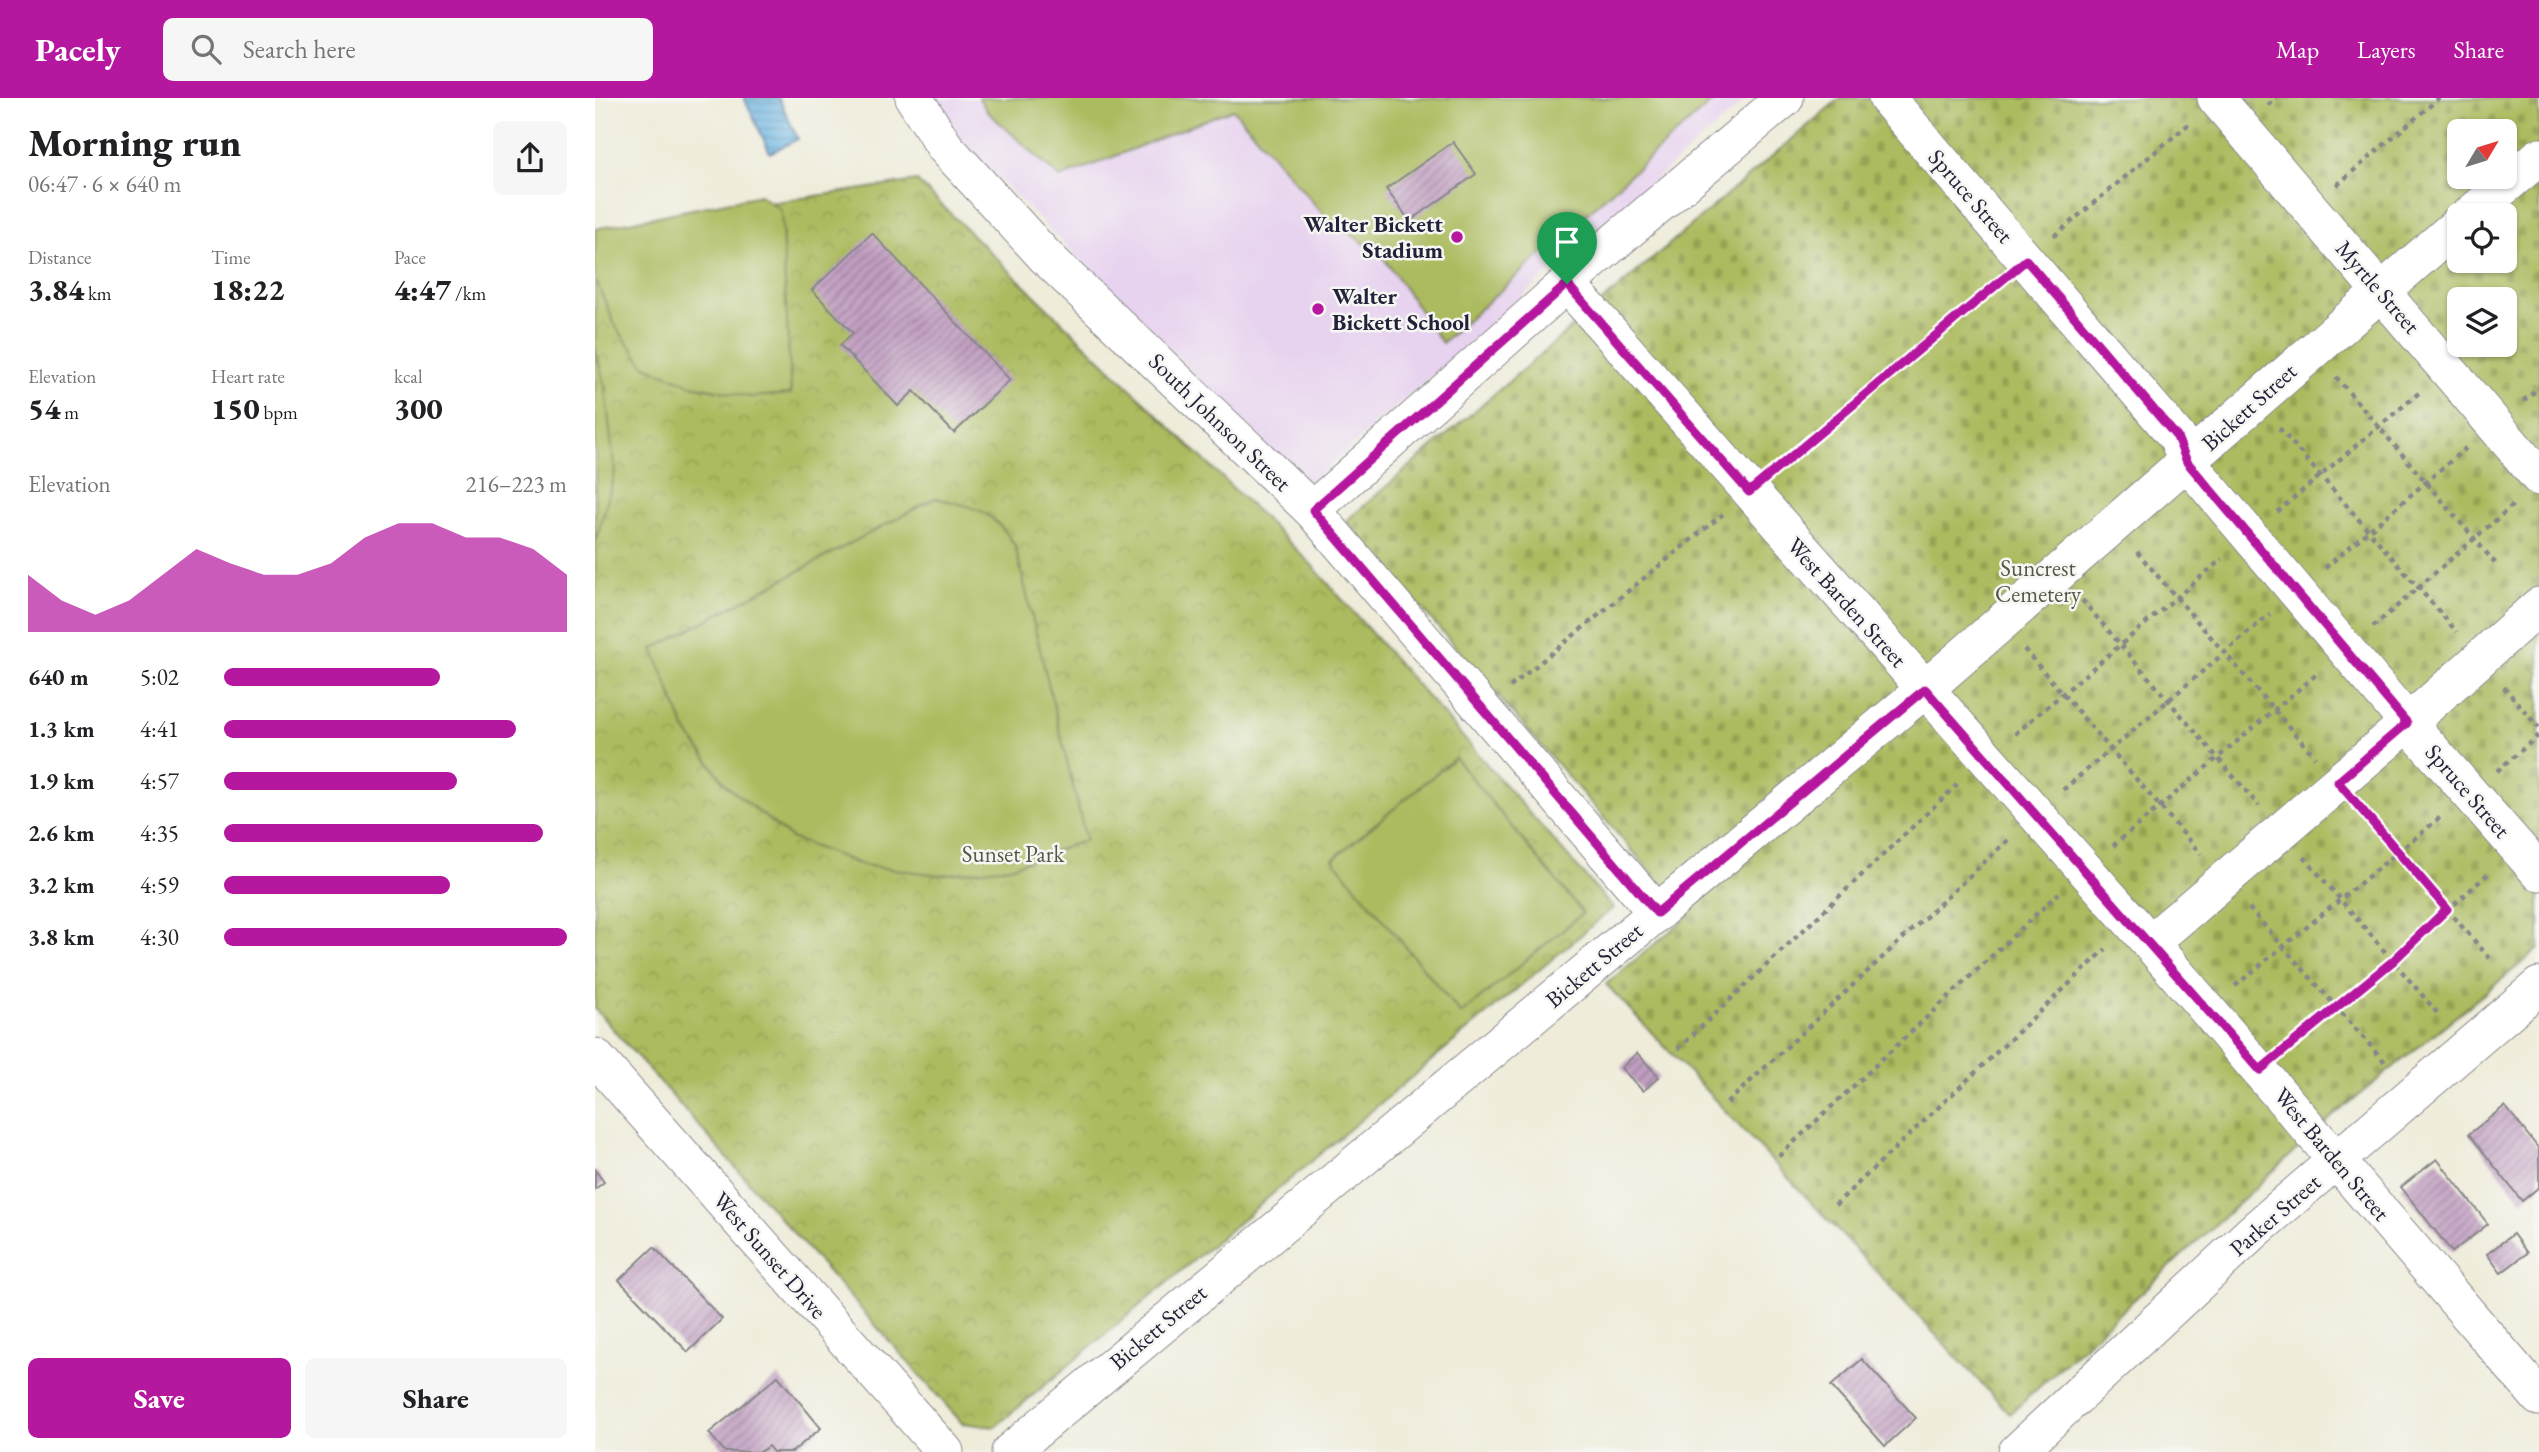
<!DOCTYPE html>
<meta charset="utf-8">
<style>
body{margin:0;font-family:"EB Garamond",serif;background:#f6f6f6;color:#202124;height:100vh;display:flex;flex-direction:column;font-size:26px;white-space:nowrap}
*{box-sizing:border-box;margin:0}
p{font-size:23px;color:#757577}
.icon{flex:none;width:38px;height:38px;fill:none;stroke:currentColor;stroke-width:2;stroke-linecap:round;stroke-linejoin:round}
.map{position:relative;flex:1;overflow:hidden}
.drawer{display:flex;flex-direction:column;background:#fff;width:595px}
.drawer>*{flex:none}
.needle{width:46px;rotate:52deg}
.tools{position:absolute;left:1852px;top:21px;display:grid;gap:14px}
.tools a{display:grid;place-items:center;width:70px;height:70px;border-radius:10px;background:#fff;box-shadow:0 2px 5px #0004;font-size:35px}
.pin{position:absolute;display:grid;place-items:center;width:60px;height:60px;color:#fff;margin:-72px -30px;border-radius:50% 50% 50% 0;rotate:-45deg;box-shadow:0 0 7px #0007}
.pin .icon{rotate:45deg}
.round{display:grid;place-items:center;flex:none;width:74px;height:74px;border-radius:10px;background:#f6f6f6}
.head{display:flex;align-items:center;justify-content:space-between;height:119px;padding:0 28px}
h1{font-size:38px;font-weight:800;line-height:52px}
.stats{display:grid;grid-template-columns:repeat(3,1fr);gap:10px;height:119px;padding:7px 28px}
.stats div{display:grid;align-content:center}
.stats b{font-size:30px;font-weight:800}
.stats small{font-size:19px;font-weight:400}
.stats p{font-size:19px}
.chart{height:196px;padding:14px 28px}
.chart p{display:flex;justify-content:space-between}
.chart svg{width:100%;height:126px;margin-top:7px;fill:#b5179e;opacity:.7}
.button{display:flex;gap:14px;margin-top:auto;padding:14px 28px}
.button a{flex:1;height:80px;border-radius:10px;background:#b5179e;color:#fff;font-size:28px;font-weight:800;line-height:80px;text-align:center}
.button a+a{background:#f6f6f6;color:#202124}
ul{padding:0 28px;list-style:none;font-size:23px}
li{display:grid;grid-template-columns:112px 84px 1fr;align-items:center;height:52px}
li i{height:18px;border-radius:9px;background:#b5179e}
header{display:flex;align-items:center;gap:42px;box-sizing:border-box;height:98px;padding:0 35px;background:#b5179e;color:#fff}
header strong{font-size:33px}
nav{display:flex;gap:38px;margin-inline-start:auto;font-size:24px}
.search{width:490px;height:63px;background:#f6f6f6;display:flex;align-items:center;gap:18px;box-sizing:border-box;padding:0 24px;border-radius:10px;color:#757577;font-size:26px}
main{display:flex;flex:1;min-height:0}
.map>svg:first-child{display:block}
</style>
<header>
<strong>Pacely</strong>
<div class="search"><svg class="icon" aria-label="search" viewBox="0 0 24 24"><circle cx="10" cy="10" r="6"/><path d="M15 15l6 6"/></svg>Search here</div>
<nav><a>Map</a><a>Layers</a><a>Share</a></nav>
</header>
<main>
<section class="drawer">
<div class="head"><div><h1>Morning run</h1><p>06:47 · 6 × 640 m</p></div><a class="round"><svg class="icon" aria-label="share" viewBox="0 0 24 24"><path d="M12 15V3M7 8l5-5 5 5M5 13v7h14v-7"/></svg></a></div>
<div class="stats">
<div><p>Distance</p><b>3.84<small> km</small></b></div>
<div><p>Time</p><b>18:22</b></div>
<div><p>Pace</p><b>4:47<small> /km</small></b></div>
</div>
<div class="stats">
<div><p>Elevation</p><b>54<small> m</small></b></div>
<div><p>Heart rate</p><b>150<small> bpm</small></b></div>
<div><p>kcal</p><b>300</b></div>
</div>
<div class="chart"><p><span>Elevation</span>216–223 m</p>
<svg viewBox="0 0 160 44" preserveAspectRatio="none"><path d="M0 44V24L10 33L20 38L30 33L40 24L50 15L60 20L70 24L80 24L90 20L100 11L110 6L120 6L130 11L140 11L150 15L160 24V44z"/></svg>
</div>
<ul>
<li><b>640 m</b>5:02<i style="width:63%"></i></li>
<li><b>1.3 km</b>4:41<i style="width:85%"></i></li>
<li><b>1.9 km</b>4:57<i style="width:68%"></i></li>
<li><b>2.6 km</b>4:35<i style="width:93%"></i></li>
<li><b>3.2 km</b>4:59<i style="width:66%"></i></li>
<li><b>3.8 km</b>4:30<i style="width:100%"></i></li>
</ul>
<div class="button"><a>Save</a><a>Share</a></div>
</section>
<div class="map">
<svg width="1944" height="1354" viewBox="0 0 1944 1354">
<defs>
<pattern id="cemetery-stones" width="16" height="16" patternUnits="userSpaceOnUse" patternTransform="scale(1.75)"><rect width="16" height="16" fill="#acbb5e"/><path d="M2 7V4a2 2 0 0 1 4 0v3zM10 15v-3a2 2 0 0 1 4 0v3z" fill="#94a053"/></pattern>
<pattern id="park-crowns" width="20" height="18" patternUnits="userSpaceOnUse" patternTransform="scale(1.75)"><rect width="20" height="18" fill="#acbb5e"/><path d="M2 6a3 3 0 1 1 6 0M12 15a3 3 0 1 1 6 0" fill="none" stroke="#94a053"/></pattern>
<pattern id="water-rules" width="6" height="5" patternUnits="userSpaceOnUse" patternTransform="scale(1.75)"><rect width="6" height="5" fill="#6ab4e2"/><path d="M0 2.5h6" fill="none" stroke="#5792b8"/></pattern>
<pattern id="building-hatch" width="6" height="6" patternUnits="userSpaceOnUse" patternTransform="scale(1.75)"><rect width="6" height="6" fill="#c19ec1"/><path d="M-1 1l2-2M0 6l6-6M5 7l2-2" fill="none" stroke="#9c809e"/></pattern>
</defs>
<rect width="100%" height="100%" fill="#f6f6f2"/>
<filter id="ink" filterUnits="userSpaceOnUse"><feTurbulence type="fractalNoise" baseFrequency=".0143" numOctaves="2"/><feDisplacementMap in="SourceGraphic" scale="14" xChannelSelector="R" yChannelSelector="G"/><feConvolveMatrix kernelMatrix="1 2 1 2 8 2 1 2 1" color-interpolation-filters="sRGB"/></filter>
<filter id="wash" filterUnits="userSpaceOnUse"><feTurbulence type="fractalNoise" baseFrequency=".00686" numOctaves="4" result="noise"/><feDisplacementMap in="SourceGraphic" scale="28" xChannelSelector="R" yChannelSelector="G"/><feGaussianBlur stdDeviation="1.57" result="paint"/><feColorMatrix in="noise" values="0 0 0 0 0 0 0 0 0 0 0 0 0 0 0 0 0 1.4 0 .05"/><feComposite in="paint" operator="in"/></filter>
<g filter="url(#wash)">
<rect width="100%" height="100%" fill="#efecda"/>
<polygon fill="#e7d2ef" points="339,0 1153,0 711,388 357,34"/>
<path fill="url(#cemetery-stones)" stroke="#676e4c" stroke-width="2" fill-rule="evenodd" d="M1245,0h699v851l-207,168 -322,297 -404,-430 83,-68 -343,-395zM1864,33h45v46h-45zM1864,117h45v46h-45zM1864,201h45v46h-45z"/>
<polygon fill="url(#park-crowns)" stroke="#676e4c" stroke-width="2" points="322,83 715,465 1018,810 400,1329 367,1325 0,911 0,137 39,125"/>
<g fill="#acbb5e" stroke="#676e4c" stroke-width="2">
<polygon points="384,0 1121,0 847,245 786,156 733,122 638,11 465,80 392,13"/>
<polygon points="165,97 186,112 196,296 156,299 97,287 50,268 21,229 0,180 0,131"/>
<polygon points="0,249 10,290 20,375 0,446"/>
<path d="M340,400c39,9 59,12 80,48l71,294 -76,27 -71,8 -77,-10 -71,-27 -64,-52 -42,-57 -32,-80z"/>
<polygon points="860,660 988,815 866,916 738,761"/>
</g>
<polygon fill="url(#water-rules)" stroke="#466b8e" stroke-width="2" points="149,0 184,0 203,41 175,55"/>
<g id="blocks">
<g fill="url(#building-hatch)">
<polygon points="858,44 881,76 815,123 791,91"/>
<polygon points="277,135 415,282 359,335 319,293 303,308 245,247 258,235 217,192"/>
<polygon points="1042,955 1064,979 1048,993 1026,970"/>
<polygon points="1910,1008 1944,1051 1944,1089 1927,1103 1874,1036"/>
<polygon points="1842,1061 1893,1126 1857,1154 1806,1089"/>
<polygon points="0,1072 9,1084 0,1091"/>
<polygon points="1918,1136 1932,1155 1906,1175 1892,1156"/>
<polygon points="59,1149 127,1221 93,1254 24,1182"/>
<polygon points="1267,1261 1321,1320 1290,1348 1236,1288"/>
<polygon points="183,1278 226,1330 197,1354 178,1354 173,1348 165,1354 130,1354 114,1335"/>
</g>
</g>
</g>
<g filter="url(#ink)">
<use href="#blocks" fill-opacity="0" stroke="#88878a" stroke-width="2"/>
<g fill="none" stroke-linecap="round" stroke-linejoin="round">
<g stroke="#88878a" stroke-width="39">
<g id="minor">
<polyline points="319,0 350,49 450,158 717,412 1062,815"/>
<polyline points="1292,0 1582,339 1592,364 1813,625 1944,774"/>
<polyline points="1621,0 1944,379"/>
<polyline points="1875,117 1944,59"/>
<polyline points="972,186 1555,845 1944,1299"/>
<polyline points="717,412 1004,157 1190,0"/>
<polyline points="1555,845 1813,625 1944,508"/>
<polyline points="0,959 350,1354"/>
<polyline points="415,1354 1330,591 1864,126"/>
<polyline points="1422,1354 1659,1133 1944,888"/>
</g>
</g>
<g stroke="#88878a" stroke-width="4.5" stroke-dasharray="5 5" stroke-linecap="butt">
<polyline points="1673,7 1682,0"/>
<polyline points="1742,87 1844,0"/>
<polyline points="1459,138 1595,25"/>
<polyline points="1741,279 1901,466"/>
<polyline points="1928,303 1944,290"/>
<polyline points="1684,330 1862,534"/>
<polyline points="1183,370 1404,184"/>
<polyline points="1682,414 1825,294"/>
<polyline points="1542,454 1720,659"/>
<polyline points="1730,470 1872,349"/>
<polyline points="1487,502 1664,708"/>
<polyline points="1778,529 1919,406"/>
<polyline points="1429,551 1606,756"/>
<polyline points="915,589 1128,416"/>
<polyline points="1909,589 1944,630"/>
<polyline points="1420,636 1627,461"/>
<polyline points="1902,673 1944,637"/>
<polyline points="1468,692 1675,516"/>
<polyline points="1767,713 1897,863"/>
<polyline points="1518,748 1723,575"/>
<polyline points="1709,759 1845,918"/>
<polyline points="1654,810 1790,964"/>
<polyline points="1640,888 1847,718"/>
<polyline points="1692,949 1798,862 1895,774"/>
<polyline points="1083,951 1366,683"/>
<polyline points="1132,1005 1415,740"/>
<polyline points="1184,1058 1464,795"/>
<polyline points="1240,1107 1511,851"/>
</g>
<use href="#minor" stroke="#fff" stroke-width="37"/>
</g>
</g>
<g fill="none" stroke-linecap="round" stroke-linejoin="round" filter="url(#ink)">
<g stroke="#fff" stroke-width="14">
<polygon id="route" points="1431,162 1582,339 1592,364 1812,625 1743,684 1852,811 1798,863 1665,972 1330,591 1062,815 718,412 972,186 1154,394"/>
</g>
<use href="#route" stroke="#b5179e" stroke-width="9"/>
</g>
<g fill="#b5179e" stroke="#f6f6f2" stroke-width="2.5">
<circle cx="862" cy="139" r="7"/>
<circle cx="723" cy="211" r="7"/>
</g>
<g text-anchor="middle" dominant-baseline="central" stroke-width="5" stroke-linejoin="round" paint-order="stroke">
<g font-size="23" fill="#22223b" stroke="#f6f6f2">
<text transform="translate(1376 98) rotate(49)">Spruce Street</text>
<text transform="translate(1783 189) rotate(49)">Myrtle Street</text>
<text transform="translate(1654 309) rotate(-42)">Bickett Street</text>
<text transform="translate(625 324) rotate(44)">South Johnson Street</text>
<text transform="translate(1252 504) rotate(48)">West Barden Street</text>
<text transform="translate(1873 693) rotate(49)">Spruce Street</text>
<text transform="translate(999 867) rotate(-40)">Bickett Street</text>
<text transform="translate(1737 1056) rotate(50)">West Barden Street</text>
<text transform="translate(1680 1117) rotate(-41)">Parker Street</text>
<text transform="translate(175 1157) rotate(49)">West Sunset Drive</text>
<text transform="translate(563 1229) rotate(-40)">Bickett Street</text>
</g>
<g font-size="23" font-weight="bold" fill="#22223b" stroke="#f6f6f2" text-anchor="end">
<text x="848" y="126">Walter Bickett<tspan x="848" dy="26">Stadium</tspan></text>
<text x="737" y="198" text-anchor="start">Walter<tspan x="737" dy="26">Bickett School</tspan></text>
</g>
<g font-size="23" fill="#525847" stroke="#f6f6f2">
<text x="1443" y="470">Suncrest<tspan x="1443" dy="26">Cemetery</tspan></text>
<text x="418" y="756">Sunset Park</text>
</g>
</g>
</svg>
<div class="tools">
<a><svg class="needle" viewBox="-14 -14 28 28"><path d="M0-13l5 13h-10z" fill="#e53935"/><path d="M0 13l5-13h-10z" fill="#757577"/></svg></a>
<a><svg class="icon" aria-label="locate" viewBox="0 0 24 24"><circle cx="12" cy="12" r="6"/><path d="M12 2v4M12 18v4M2 12h4M18 12h4"/></svg></a>
<a><svg class="icon" aria-label="layers" viewBox="0 0 24 24"><path d="M12 4l9 5-9 5-9-5zM3 14l9 5 9-5"/></svg></a>
</div>
<div class="pin" style="left:972px;top:186px;background:#1e9e55"><svg class="icon" aria-label="arrive" viewBox="0 0 24 24"><path d="M6 21V4h12l-3 4 3 4H6"/></svg></div>
</div>
</main>
